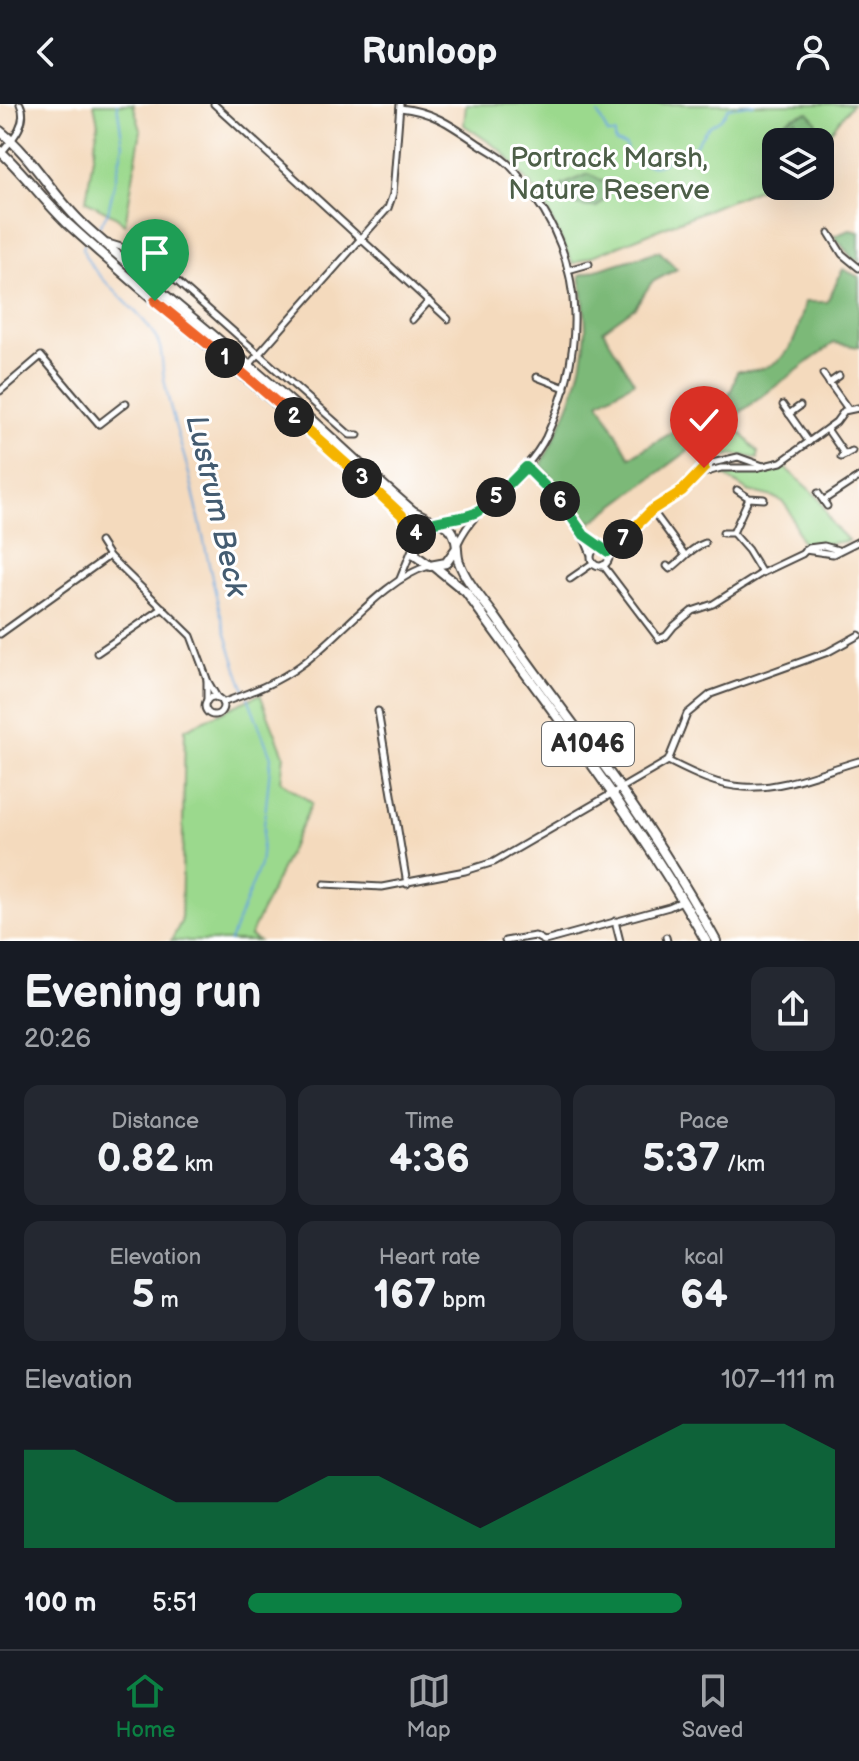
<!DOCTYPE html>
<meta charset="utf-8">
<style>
body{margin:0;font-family:"Balsamiq Sans",sans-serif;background:#242831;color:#f1f3f6;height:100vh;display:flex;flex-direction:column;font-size:30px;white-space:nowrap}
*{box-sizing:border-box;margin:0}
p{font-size:26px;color:#9ea1a6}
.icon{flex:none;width:44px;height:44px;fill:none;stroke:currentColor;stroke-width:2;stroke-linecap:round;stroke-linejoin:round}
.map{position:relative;height:837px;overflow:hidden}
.sheet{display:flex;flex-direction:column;background:#171b24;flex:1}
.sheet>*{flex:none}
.fabs{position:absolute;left:762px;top:24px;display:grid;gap:16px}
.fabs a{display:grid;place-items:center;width:72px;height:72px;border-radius:16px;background:#171b24;box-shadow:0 8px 32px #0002;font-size:40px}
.pin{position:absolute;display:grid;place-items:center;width:68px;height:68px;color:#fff;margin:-82px -34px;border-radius:50% 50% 50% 0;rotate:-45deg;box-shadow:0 0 8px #0007}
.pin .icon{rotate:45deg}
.km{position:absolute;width:40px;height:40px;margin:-20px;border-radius:50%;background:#222;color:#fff;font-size:22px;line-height:40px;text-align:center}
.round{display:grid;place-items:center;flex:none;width:84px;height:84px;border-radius:16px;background:#242831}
.head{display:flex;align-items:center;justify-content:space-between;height:136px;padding:0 24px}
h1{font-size:44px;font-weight:700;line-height:60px}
.metrics{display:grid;grid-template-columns:repeat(3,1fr);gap:12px;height:136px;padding:8px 24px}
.metrics div{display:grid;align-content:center;border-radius:16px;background:#242831;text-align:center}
.metrics b{font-size:40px;font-weight:700}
.metrics small{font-size:22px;font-weight:400}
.metrics p{font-size:22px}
.chart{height:224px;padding:16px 24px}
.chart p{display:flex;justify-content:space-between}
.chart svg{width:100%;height:144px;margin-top:8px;fill:#0b8043;opacity:.7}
ul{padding:0 24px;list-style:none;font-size:26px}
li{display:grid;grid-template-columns:128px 96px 1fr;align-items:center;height:60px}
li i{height:20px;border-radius:10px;background:#0b8043}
header{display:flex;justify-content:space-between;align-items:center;height:104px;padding:0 24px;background:#171b24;font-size:36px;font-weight:700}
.tabs{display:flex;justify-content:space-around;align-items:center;height:112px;border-top:2px solid #363941;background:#171b24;font-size:22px;color:#9ea1a6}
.tabs a{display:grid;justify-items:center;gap:4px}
.tabs .selected{color:#0b8043}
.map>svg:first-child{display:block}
</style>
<header><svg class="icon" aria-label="back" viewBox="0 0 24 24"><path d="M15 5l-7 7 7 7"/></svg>Runloop<svg class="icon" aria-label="person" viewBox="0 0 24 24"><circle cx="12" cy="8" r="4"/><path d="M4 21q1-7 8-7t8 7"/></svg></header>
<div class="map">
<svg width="859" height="837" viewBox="0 0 859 837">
<rect width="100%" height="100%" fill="#fff"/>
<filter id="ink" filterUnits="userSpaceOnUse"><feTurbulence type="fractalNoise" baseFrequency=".0125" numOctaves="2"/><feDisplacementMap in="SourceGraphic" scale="16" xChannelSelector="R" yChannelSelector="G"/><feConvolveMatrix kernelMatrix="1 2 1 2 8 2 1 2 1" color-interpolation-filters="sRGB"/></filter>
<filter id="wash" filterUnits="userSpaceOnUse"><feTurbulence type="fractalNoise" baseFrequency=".006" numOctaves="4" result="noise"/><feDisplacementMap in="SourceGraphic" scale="32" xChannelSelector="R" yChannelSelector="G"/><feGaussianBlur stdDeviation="1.8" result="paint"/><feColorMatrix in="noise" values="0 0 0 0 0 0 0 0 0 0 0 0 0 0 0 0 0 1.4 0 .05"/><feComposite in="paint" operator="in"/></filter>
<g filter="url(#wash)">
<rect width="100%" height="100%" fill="#f4dabd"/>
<g fill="#9bd98d" stroke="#63825c" stroke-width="2">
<polygon points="94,0 133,0 141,26 125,121 117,113 86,97 98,20"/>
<polygon points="466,0 852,0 820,41 820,38 776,38 776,78 573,160 540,92 502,47 464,21"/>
<path d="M735,315l5,13 18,20v7c-20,-6 -33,-6 -53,2l-6,-16z"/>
<polygon points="782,361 819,394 832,420 849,437 803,442 789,406 783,398 773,393 748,387 717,367 770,366"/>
<polygon points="260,590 284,651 281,677 312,699 250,832 258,837 171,837 181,818 185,625"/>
</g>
<g fill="#7cb978" stroke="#547252" stroke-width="2">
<path d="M808,8l9,10c-4,19 -15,20 -33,20l14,-13 -2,-9 -11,5 -16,21 7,1v10l-3,1 -10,-14c14,-17 22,-27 45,-32z"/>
<path d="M589,70l17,9 2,12 -11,12c-20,1 -27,-3 -35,-22z"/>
<polygon points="850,126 859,128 859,157 852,154 834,132"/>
<path d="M659,147l18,18 -25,13 -17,25 -32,23 31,52 -35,20 31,55 75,-44 -5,-10c29,-2 31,-6 37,-32 49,2 59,-27 68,-69h22l16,-33 16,8v70l-25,-4 -243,180 -50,-58c22,-43 43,-86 45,-135 0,-18 -4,-37 -6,-55z"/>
</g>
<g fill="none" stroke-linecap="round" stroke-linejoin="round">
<g stroke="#6aa6db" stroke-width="2">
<polyline points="528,0 529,0"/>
<path d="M598,10l10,20h7v8l11,3 1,11c43,23 32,-4 62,-4 8,-6 10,-14 16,-21 10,-12 15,-6 23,-23l26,-4"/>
<polyline points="96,128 108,108 123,41 117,0"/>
<path d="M86,138l-3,5c0,25 68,68 77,100 3,12 2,25 5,36 6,33 17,63 25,95 17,72 28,144 55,213"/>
<polyline points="230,837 260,761 271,653 248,593"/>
</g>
</g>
</g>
<g filter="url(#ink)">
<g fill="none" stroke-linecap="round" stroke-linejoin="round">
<g stroke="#494541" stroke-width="9">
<g id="minor">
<polyline points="214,0 448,215"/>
<path d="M400,4c31,3 50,16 76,34 10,7 21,12 30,20 11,9 18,22 27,33 54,74 51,161 13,242 -22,44 -68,63 -88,106"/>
<path d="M2,48c11,-13 27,-31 18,-48"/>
<polyline points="829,129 842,150 859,164"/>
<polyline points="108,139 147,151 350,331 358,331"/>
<polyline points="568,166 589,160"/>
<polyline points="412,216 429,197"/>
<polyline points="249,261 388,104 393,90 400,0"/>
<polyline points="823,270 848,305"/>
<polyline points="537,273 565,284"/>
<polyline points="829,279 839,272"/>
<polyline points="0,287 41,252 99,320 126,299"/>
<polyline points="783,301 809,338"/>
<polyline points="789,310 800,302"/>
<polyline points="827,325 845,351"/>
<polyline points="841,353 852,347"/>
<path d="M526,363c28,27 52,51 65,88"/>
<polyline points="700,370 721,364 755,364 781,358 836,318 844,307 858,304"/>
<polyline points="737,386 749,394 764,395"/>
<polyline points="818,389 827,402"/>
<polyline points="824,396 859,373"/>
<polyline points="652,406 685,451"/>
<polyline points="442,418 478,408"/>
<polyline points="723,429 733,429 748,446 762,469"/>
<polyline points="733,429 749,394"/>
<polyline points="100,438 109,452 191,532 207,575 207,597"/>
<circle cx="600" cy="453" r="9"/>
<polyline points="805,446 833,450 859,437"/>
<polyline points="608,448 632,428 652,406 682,387 712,359 738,353 763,362"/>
<polyline points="603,461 659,535 666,532 674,522 692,507 713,500 762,469 802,450 808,444 824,442 838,446"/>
<path d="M667,462l3,3c12,-8 20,-21 35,-26"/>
<polyline points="400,475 413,443"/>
<polyline points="570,475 593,459"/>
<polyline points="0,530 109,452"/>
<polyline points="97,549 163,504"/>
<polyline points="207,576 218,595"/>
<circle cx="214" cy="602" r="9"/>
<path d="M222,599c27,-10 55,-20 79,-38 39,-28 84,-87 128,-99"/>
<polyline points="378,607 407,780"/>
<path d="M668,657c24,12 49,25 76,26 37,3 79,-16 115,-26"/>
<polyline points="324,780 382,783 465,767 494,758 668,657 687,610 711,590 828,548 859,531"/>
<polyline points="615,817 620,837"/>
<polyline points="666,833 667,837"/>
<polyline points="505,837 535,832 544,837"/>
<polyline points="545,837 669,803 682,797"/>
</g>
</g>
<g stroke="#494541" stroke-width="12">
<g id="primary">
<path d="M0,27c34,27 53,66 85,95 67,61 138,115 205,175 42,36 81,75 123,110l21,11"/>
<path d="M0,47c24,22 43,49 67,72 104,95 215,182 320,277l15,15 11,25"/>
<path d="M456,445l-10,14 -16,3 -14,-10c-10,-34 31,-46 39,-18 3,7 1,16 4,24 7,20 24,38 37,56 28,40 57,79 86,118 50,66 95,133 134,205"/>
<path d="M434,462l32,26c82,114 171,226 240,349"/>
</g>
</g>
<use href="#minor" stroke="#fff" stroke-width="5"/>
<use href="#primary" stroke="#fff" stroke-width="8"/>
</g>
</g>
<g fill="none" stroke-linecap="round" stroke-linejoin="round" filter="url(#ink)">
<g stroke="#fff" stroke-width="16">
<polyline id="split-1" points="155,197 225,254"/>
</g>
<g stroke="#fff" stroke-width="16">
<polyline id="split-2" points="225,254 294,313"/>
</g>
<g stroke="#fff" stroke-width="16">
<polyline id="split-3" points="294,313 362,374"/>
</g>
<g stroke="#fff" stroke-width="16">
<polyline id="split-4" points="362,374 402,411 413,437 416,430"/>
</g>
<g stroke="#fff" stroke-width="16">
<path id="split-5" d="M416,430c13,-17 40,-13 59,-21 8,-4 14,-10 21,-16"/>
</g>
<g stroke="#fff" stroke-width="16">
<polyline id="split-6" points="496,393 526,363 560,397"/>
</g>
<g stroke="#fff" stroke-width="16">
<polyline id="split-7" points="560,397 584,431 608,448 623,435"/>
</g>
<g stroke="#fff" stroke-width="16">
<polyline id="split-8" points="623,435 652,406 682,387 704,364"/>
</g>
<use href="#split-1" stroke="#f0652b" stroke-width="10"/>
<use href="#split-2" stroke="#f0652b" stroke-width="10"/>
<use href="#split-3" stroke="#f5b400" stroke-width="10"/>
<use href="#split-4" stroke="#f5b400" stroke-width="10"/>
<use href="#split-5" stroke="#22a559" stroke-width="10"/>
<use href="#split-6" stroke="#22a559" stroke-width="10"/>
<use href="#split-7" stroke="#22a559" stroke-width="10"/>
<use href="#split-8" stroke="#f5b400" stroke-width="10"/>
</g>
<g text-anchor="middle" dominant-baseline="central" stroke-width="6" stroke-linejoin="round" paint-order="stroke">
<rect fill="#fff" stroke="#6b6b6b" stroke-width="2" x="542" y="618" width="92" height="44" rx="6"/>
<g font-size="26" font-weight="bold" fill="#2b2b2b">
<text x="588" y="640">A1046</text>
</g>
<g font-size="28" fill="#4d5f48" stroke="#fff">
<text x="609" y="54">Portrack Marsh,<tspan x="609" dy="32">Nature Reserve</tspan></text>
</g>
<g font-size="30" font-style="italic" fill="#445c71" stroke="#fff">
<text transform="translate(216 402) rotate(77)">Lustrum Beck</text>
</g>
</g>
</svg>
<div class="fabs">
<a><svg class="icon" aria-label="layers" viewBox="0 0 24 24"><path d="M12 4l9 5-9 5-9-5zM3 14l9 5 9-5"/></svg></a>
</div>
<div class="pin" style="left:155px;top:197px;background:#1e9e55"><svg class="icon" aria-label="arrive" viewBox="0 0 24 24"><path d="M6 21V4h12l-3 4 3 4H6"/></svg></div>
<div class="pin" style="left:704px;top:364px;background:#d93025"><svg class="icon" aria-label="check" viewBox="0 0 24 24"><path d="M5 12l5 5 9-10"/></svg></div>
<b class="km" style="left:225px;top:254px">1</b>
<b class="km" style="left:294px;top:313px">2</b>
<b class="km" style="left:362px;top:374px">3</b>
<b class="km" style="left:416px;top:430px">4</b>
<b class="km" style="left:496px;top:393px">5</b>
<b class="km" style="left:560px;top:397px">6</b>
<b class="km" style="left:623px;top:435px">7</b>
</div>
<section class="sheet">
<div class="head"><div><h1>Evening run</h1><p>20:26</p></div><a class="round"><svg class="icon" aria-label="share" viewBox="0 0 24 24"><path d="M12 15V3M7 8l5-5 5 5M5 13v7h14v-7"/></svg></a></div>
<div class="metrics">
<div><p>Distance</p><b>0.82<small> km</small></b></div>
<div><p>Time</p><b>4:36</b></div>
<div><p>Pace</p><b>5:37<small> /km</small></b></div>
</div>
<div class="metrics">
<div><p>Elevation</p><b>5<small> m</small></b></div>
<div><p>Heart rate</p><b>167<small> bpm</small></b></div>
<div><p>kcal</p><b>64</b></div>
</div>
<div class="chart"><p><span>Elevation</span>107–111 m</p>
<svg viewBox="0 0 160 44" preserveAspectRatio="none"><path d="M0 44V14L10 14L20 22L30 30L40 30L50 30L60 22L70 22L80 30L90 38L100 30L110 22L120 14L130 6L140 6L150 6L160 14V44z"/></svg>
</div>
<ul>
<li><b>100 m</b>5:51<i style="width:74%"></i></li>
</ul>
</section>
<nav class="tabs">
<a class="selected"><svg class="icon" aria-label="home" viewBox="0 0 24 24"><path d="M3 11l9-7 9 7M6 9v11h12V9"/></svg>Home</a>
<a><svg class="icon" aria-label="map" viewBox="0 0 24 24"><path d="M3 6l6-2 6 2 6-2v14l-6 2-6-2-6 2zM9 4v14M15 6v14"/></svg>Map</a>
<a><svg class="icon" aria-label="saved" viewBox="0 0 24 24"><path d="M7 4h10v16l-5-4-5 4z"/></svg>Saved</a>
</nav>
